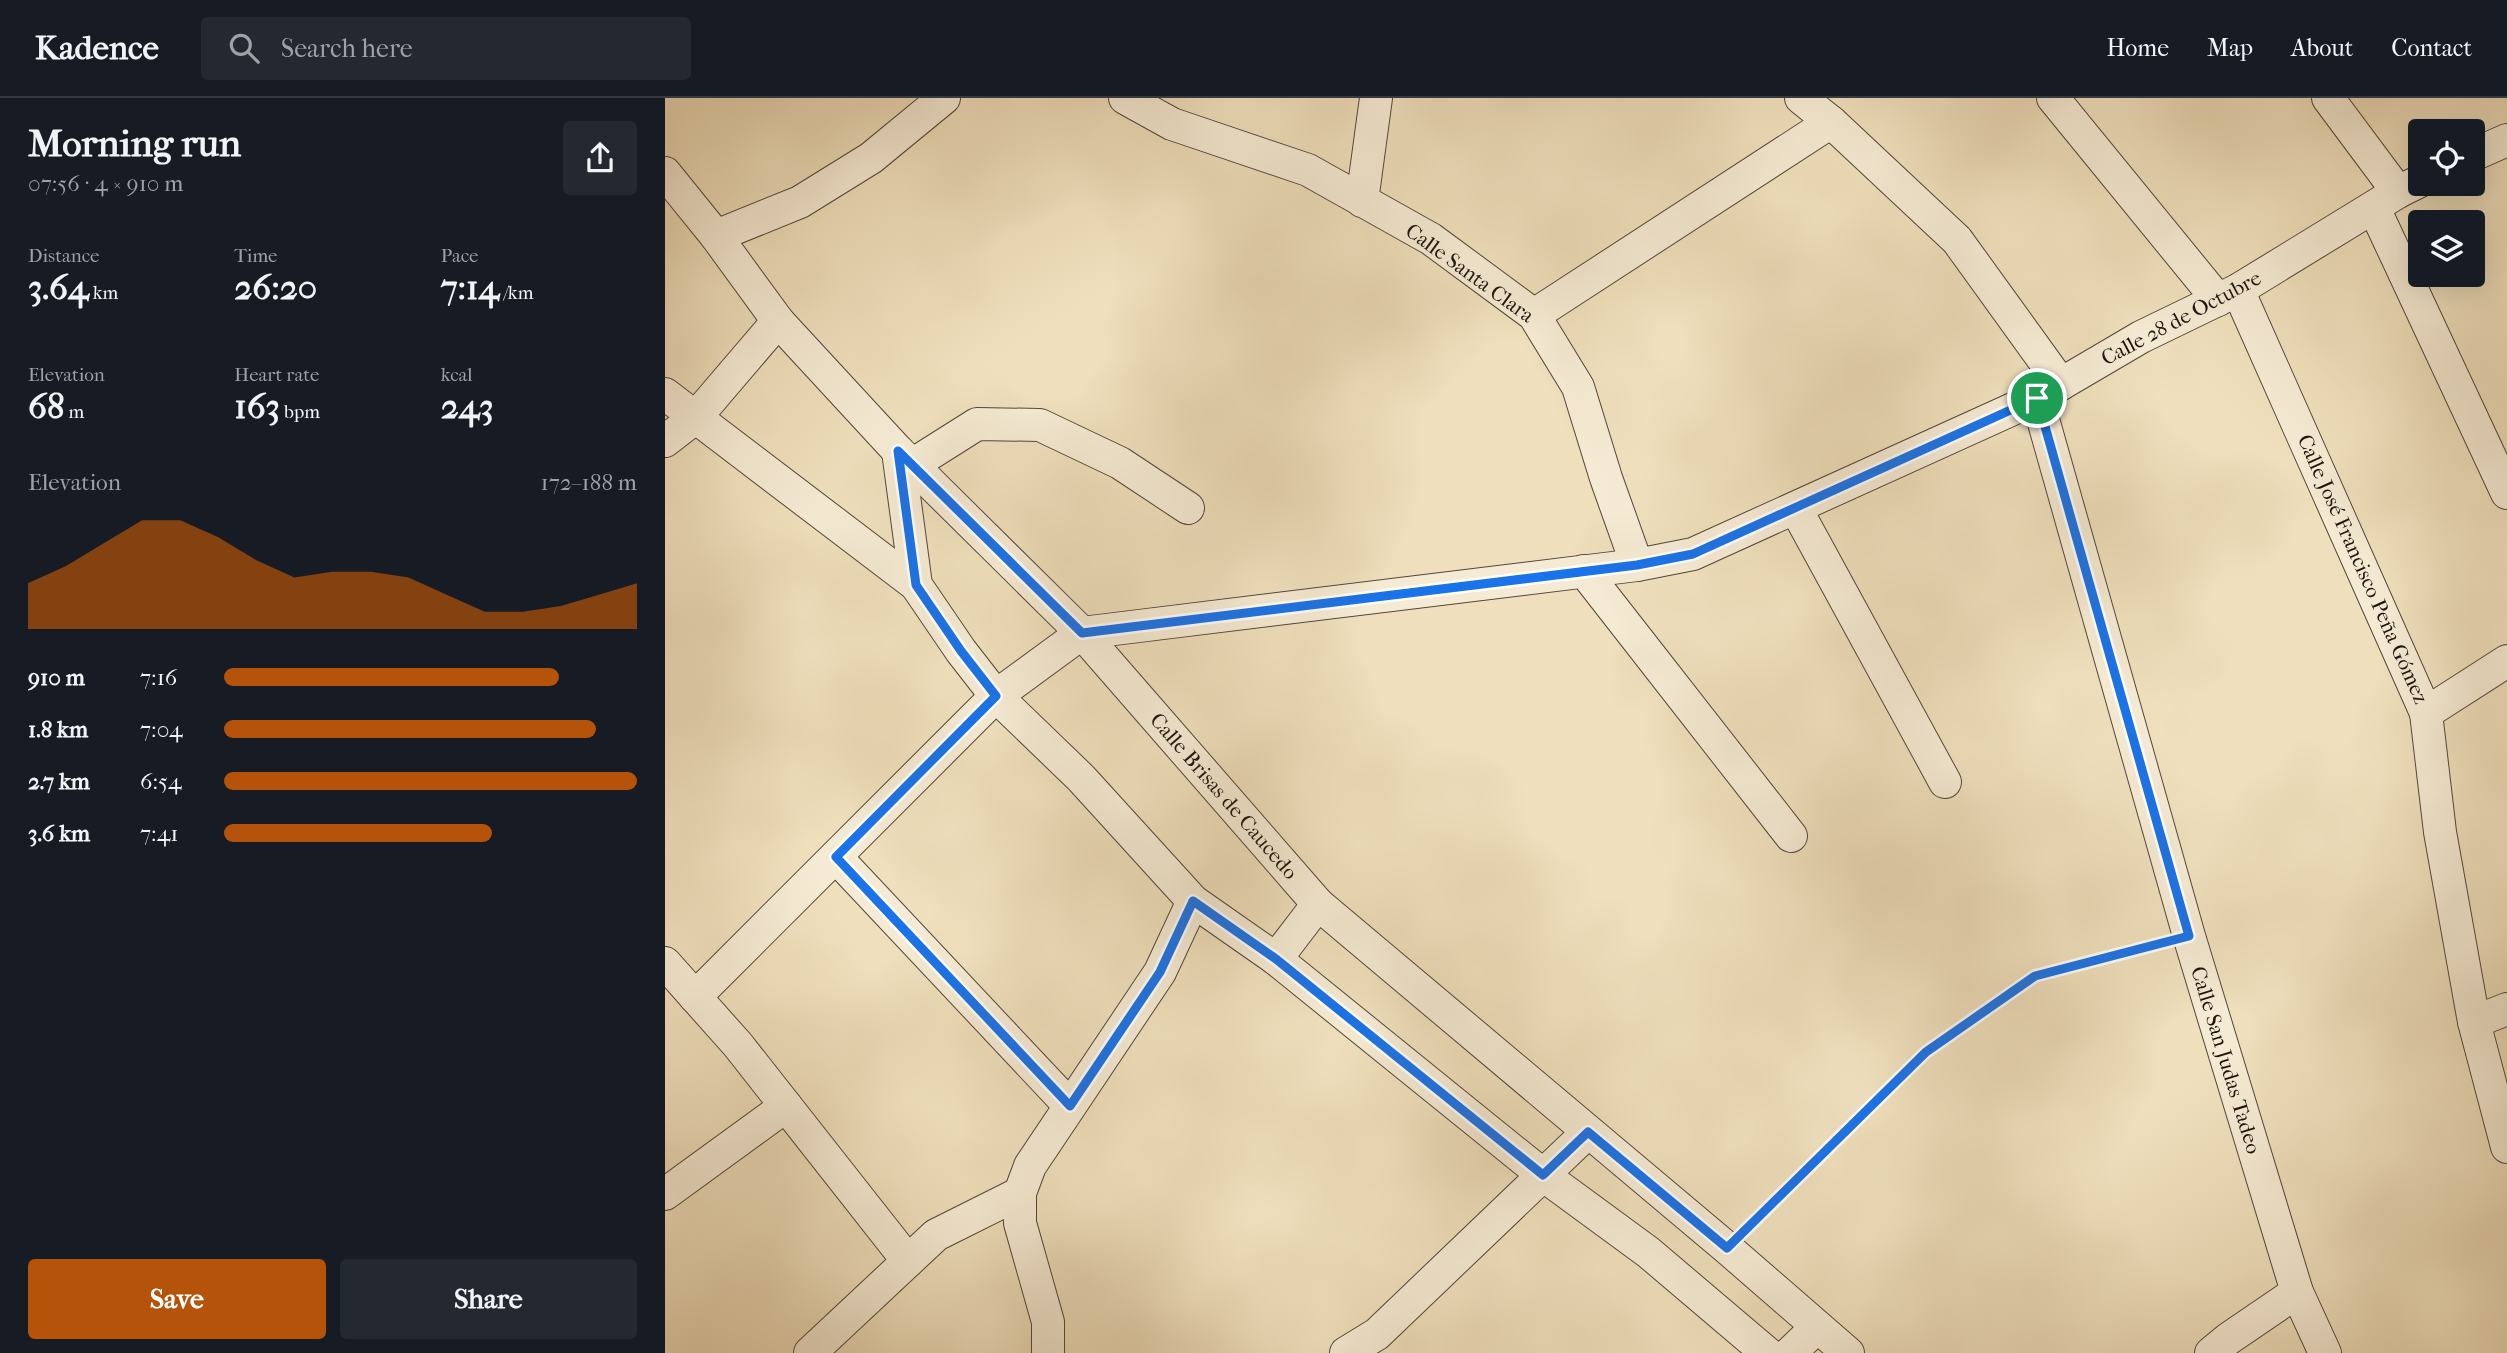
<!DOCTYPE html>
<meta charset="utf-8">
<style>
body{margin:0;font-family:"IM FELL French Canon",serif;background:#242831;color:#f1f3f6;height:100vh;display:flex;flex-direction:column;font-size:26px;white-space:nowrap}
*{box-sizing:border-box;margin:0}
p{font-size:23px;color:#9ea1a6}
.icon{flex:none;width:38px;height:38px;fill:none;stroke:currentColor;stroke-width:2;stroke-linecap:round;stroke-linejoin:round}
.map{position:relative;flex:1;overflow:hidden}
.panel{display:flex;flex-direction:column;background:#171b24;width:665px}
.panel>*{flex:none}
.fabs{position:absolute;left:1743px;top:21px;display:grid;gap:14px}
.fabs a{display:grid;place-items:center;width:77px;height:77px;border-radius:7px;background:#171b24;box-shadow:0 7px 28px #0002;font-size:35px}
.pin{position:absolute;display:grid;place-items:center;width:60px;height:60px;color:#fff;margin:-30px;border:4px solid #fff;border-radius:50%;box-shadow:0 2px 7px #0007}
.round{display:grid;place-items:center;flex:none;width:74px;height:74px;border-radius:7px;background:#242831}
.headline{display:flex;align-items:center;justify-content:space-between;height:119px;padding:0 28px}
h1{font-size:38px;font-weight:700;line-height:52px}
.metrics{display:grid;grid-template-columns:repeat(3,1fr);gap:10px;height:119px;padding:7px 28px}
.metrics div{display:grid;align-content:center}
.metrics b{font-size:35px;font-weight:700}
.metrics small{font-size:19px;font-weight:400}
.metrics p{font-size:19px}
.chart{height:196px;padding:14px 28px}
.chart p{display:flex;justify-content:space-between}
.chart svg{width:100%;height:126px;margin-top:7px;fill:#b45309;opacity:.7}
.button{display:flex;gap:14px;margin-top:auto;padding:14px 28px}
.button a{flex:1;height:80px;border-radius:7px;background:#b45309;color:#fff;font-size:28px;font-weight:700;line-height:80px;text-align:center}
.button a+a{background:#242831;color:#f1f3f6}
ul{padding:0 28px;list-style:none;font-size:23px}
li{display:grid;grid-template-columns:112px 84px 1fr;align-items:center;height:52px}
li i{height:18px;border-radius:9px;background:#b45309}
header{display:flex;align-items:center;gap:42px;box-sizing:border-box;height:98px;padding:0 35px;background:#171b24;border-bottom:2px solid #363941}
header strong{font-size:33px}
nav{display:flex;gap:38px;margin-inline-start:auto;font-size:24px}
.search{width:490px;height:63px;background:#242831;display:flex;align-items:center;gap:18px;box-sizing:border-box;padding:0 24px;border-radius:7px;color:#9ea1a6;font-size:26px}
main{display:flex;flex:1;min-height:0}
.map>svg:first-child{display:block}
</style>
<header>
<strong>Kadence</strong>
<div class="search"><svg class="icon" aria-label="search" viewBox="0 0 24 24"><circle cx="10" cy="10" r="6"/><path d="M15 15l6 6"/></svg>Search here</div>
<nav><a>Home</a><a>Map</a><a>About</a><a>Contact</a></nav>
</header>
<main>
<section class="panel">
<div class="headline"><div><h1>Morning run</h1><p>07:56 · 4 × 910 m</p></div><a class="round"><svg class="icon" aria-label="share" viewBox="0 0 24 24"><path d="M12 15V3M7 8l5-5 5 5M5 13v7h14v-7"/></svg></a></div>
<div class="metrics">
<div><p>Distance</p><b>3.64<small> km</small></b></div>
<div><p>Time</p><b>26:20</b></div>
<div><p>Pace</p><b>7:14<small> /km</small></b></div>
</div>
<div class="metrics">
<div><p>Elevation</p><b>68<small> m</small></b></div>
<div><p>Heart rate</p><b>163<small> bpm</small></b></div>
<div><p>kcal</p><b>243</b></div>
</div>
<div class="chart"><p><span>Elevation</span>172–188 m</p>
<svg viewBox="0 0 160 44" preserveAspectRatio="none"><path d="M0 44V28L10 22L20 14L30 6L40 6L50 12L60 20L70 26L80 24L90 24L100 26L110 32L120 38L130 38L140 36L150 32L160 28V44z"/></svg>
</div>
<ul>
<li><b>910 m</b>7:16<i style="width:81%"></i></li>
<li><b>1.8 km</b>7:04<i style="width:90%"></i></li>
<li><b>2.7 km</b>6:54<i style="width:100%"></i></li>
<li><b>3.6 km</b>7:41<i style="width:65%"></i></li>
</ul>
<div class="button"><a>Save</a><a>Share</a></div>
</section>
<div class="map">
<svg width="1842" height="1255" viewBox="0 0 1842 1255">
<rect width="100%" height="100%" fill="#efdfbc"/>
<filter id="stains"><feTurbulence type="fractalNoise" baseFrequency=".00286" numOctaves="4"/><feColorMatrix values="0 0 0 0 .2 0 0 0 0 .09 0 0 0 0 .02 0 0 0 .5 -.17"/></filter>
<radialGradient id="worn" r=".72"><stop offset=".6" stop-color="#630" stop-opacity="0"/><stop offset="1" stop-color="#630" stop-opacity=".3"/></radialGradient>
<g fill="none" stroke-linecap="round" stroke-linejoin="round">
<g stroke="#524739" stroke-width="34">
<g id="minor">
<polyline points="460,0 507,26 643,72 766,141 869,217 913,289 941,380 972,467"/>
<polyline points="1136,0 1166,24 1292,142 1396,286"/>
<polyline points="1388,0 1553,202"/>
<polyline points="1663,0 1733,94"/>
<polyline points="1808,57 1842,42"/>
<polyline points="0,75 51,138 113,223 233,353 417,535 653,806 1062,1150 1183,1255"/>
<polyline points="697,103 711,0"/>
<polyline points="1709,110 1842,395"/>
<polyline points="51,138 135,104 206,60 279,0"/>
<polyline points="1573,192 1761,615 1775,734 1809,924 1842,1049"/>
<polyline points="869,217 1166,24"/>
<polyline points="0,296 251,487"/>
<polyline points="1372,300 1524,838 1632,1194 1660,1255"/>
<polyline points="0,343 31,319 113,223"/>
<polyline points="233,353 251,487 296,553 331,598 416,680 528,803 611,861 878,1077 983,1154 1102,1255"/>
<polyline points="247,367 312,326 375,327 455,365 523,410"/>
<polyline points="1131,411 1280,684"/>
<polyline points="919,473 1126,738"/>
<polyline points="1761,615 1842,563"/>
<polyline points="171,759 405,1008"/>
<polyline points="611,861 653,806"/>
<polyline points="0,865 73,947 243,1163"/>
<polyline points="30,899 331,598 417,535 972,467 1028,456 1372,300 1476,239 1573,192 1733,94 1755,83"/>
<polyline points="1809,924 1842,911"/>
<polyline points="0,1096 121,1008"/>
<polyline points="145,1255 271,1137 355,1095"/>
<polyline points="383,1255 383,1224 355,1125 355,1095 365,1068 495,874 528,803"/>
<polyline points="681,1255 712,1236 923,1034"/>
<polyline points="1125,1255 1152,1229"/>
<polyline points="1546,1255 1563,1241 1632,1194"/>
</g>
</g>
<polyline stroke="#1d140d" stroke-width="4.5" stroke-dasharray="5 3.5" stroke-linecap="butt" points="1083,1130 1261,954 1370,878 1495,845"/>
<use href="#minor" stroke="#f5ead3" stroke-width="32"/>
</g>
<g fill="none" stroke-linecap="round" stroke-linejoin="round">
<g stroke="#fff" stroke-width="14">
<polygon id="route" points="1372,300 1524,838 1370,878 1261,954 1062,1150 923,1034 878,1077 611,861 528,803 495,874 405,1008 171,759 331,598 296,553 251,487 233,353 417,535 972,467 1028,456"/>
</g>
<use href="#route" stroke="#1a73e8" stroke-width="9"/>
</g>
<g text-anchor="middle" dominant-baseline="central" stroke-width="6" stroke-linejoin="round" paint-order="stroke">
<g font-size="21" fill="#1d140d" stroke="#f5ead3">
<text transform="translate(805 175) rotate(36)">Calle Santa Clara</text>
<text transform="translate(1516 220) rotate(-28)">Calle 28 de Octubre</text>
<text transform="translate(1698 471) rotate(66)">Calle José Francisco Peña Gómez</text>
<text transform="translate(559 698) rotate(49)">Calle Brisas de Caucedo</text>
<text transform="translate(1561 962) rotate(73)">Calle San Judas Tadeo</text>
</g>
</g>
<rect width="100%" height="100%" filter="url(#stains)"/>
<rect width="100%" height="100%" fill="url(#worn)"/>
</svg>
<div class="fabs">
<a><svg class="icon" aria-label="locate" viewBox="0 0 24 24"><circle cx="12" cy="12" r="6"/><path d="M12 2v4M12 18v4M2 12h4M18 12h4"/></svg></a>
<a><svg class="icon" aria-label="layers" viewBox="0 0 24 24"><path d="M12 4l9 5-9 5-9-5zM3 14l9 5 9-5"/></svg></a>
</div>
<div class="pin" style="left:1372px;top:300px;background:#1e9e55"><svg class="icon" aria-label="arrive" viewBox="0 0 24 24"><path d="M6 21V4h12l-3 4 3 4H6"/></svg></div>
</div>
</main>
